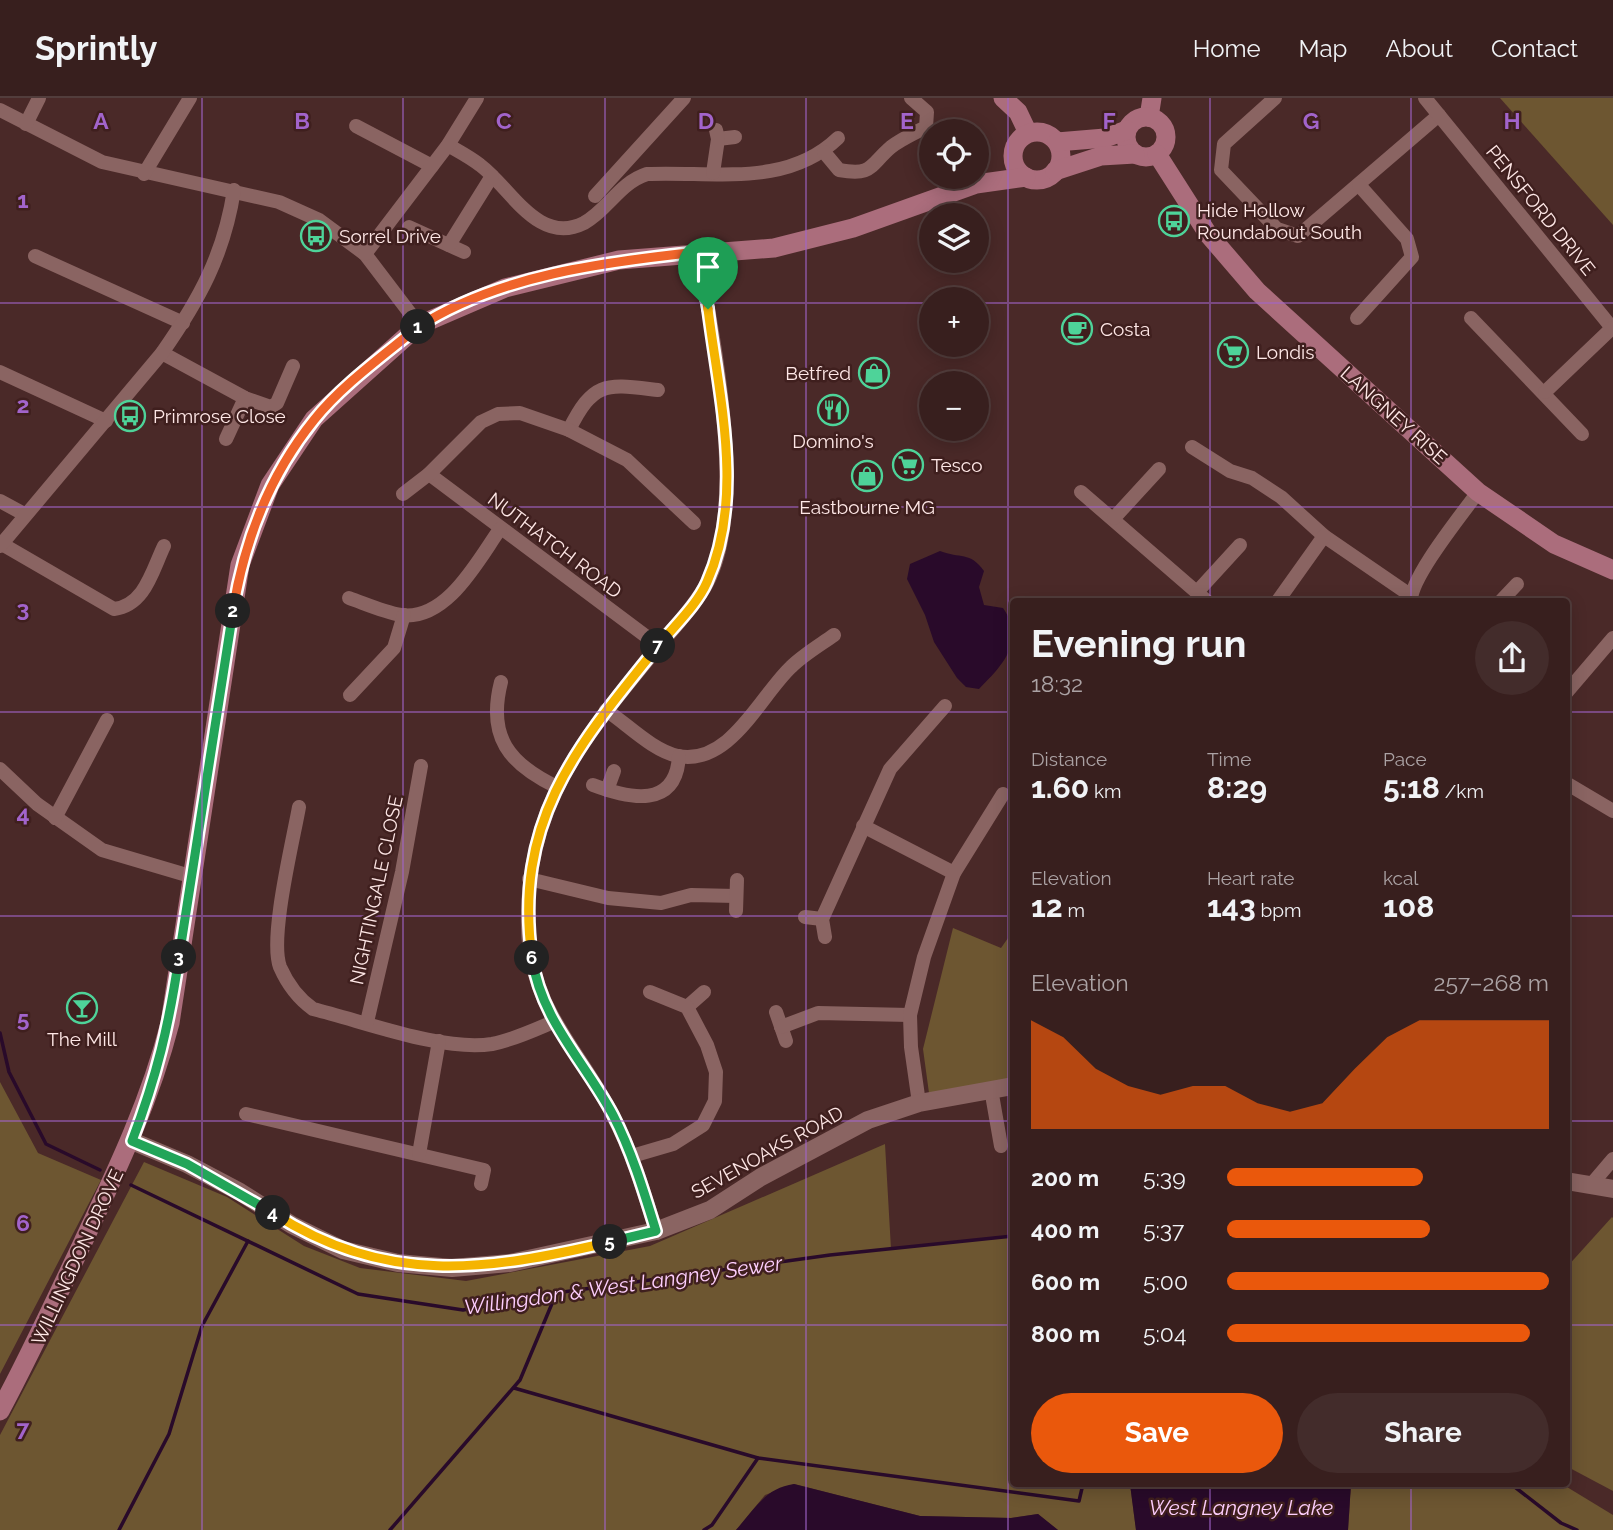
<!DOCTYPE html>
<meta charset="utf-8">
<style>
body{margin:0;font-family:Raleway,sans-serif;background:#432c2b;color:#f1f3f6;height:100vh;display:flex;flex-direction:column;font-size:26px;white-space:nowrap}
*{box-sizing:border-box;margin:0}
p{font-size:23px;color:#aba2a4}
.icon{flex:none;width:38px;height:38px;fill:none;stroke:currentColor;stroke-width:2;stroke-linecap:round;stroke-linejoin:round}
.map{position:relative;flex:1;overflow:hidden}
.details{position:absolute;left:1010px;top:500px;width:560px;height:889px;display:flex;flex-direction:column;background:#381f1e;border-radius:7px;box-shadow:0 4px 18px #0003,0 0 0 2px #523d3c}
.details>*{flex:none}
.fabs{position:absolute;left:919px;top:21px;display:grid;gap:14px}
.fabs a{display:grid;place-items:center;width:70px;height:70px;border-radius:50%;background:#381f1e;box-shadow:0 4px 18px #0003,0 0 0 2px #523d3c;font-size:35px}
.pin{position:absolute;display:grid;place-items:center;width:60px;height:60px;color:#fff;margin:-72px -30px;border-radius:50% 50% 50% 0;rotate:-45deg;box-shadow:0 0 7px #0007}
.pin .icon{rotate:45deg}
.km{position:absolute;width:35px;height:35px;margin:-18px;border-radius:50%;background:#222;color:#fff;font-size:19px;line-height:35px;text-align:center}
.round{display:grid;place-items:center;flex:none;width:74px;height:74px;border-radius:37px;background:#432c2b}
.overview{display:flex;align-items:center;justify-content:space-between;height:119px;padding:0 21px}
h1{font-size:38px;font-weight:700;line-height:52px}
.metrics{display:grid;grid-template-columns:repeat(3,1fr);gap:10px;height:119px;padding:7px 21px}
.metrics div{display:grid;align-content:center}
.metrics b{font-size:30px;font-weight:700}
.metrics small{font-size:19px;font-weight:400}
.metrics p{font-size:19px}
.chart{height:196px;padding:14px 21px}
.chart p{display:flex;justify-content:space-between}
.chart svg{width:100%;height:126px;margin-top:7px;fill:#ea580c;opacity:.7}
.action{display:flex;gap:14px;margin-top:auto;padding:14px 21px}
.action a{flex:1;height:80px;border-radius:42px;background:#ea580c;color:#fff;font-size:28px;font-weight:700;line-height:80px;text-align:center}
.action a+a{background:#432c2b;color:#f1f3f6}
ul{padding:0 21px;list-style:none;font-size:23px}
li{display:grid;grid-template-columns:112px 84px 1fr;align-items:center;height:52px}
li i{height:18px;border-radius:9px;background:#ea580c}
header{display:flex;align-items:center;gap:42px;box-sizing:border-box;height:98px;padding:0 35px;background:#381f1e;border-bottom:2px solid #523d3c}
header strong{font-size:33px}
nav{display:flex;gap:38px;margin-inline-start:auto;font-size:24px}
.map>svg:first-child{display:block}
</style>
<header>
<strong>Sprintly</strong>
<nav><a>Home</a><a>Map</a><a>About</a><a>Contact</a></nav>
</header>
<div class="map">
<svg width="1613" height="1432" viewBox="0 0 1613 1432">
<rect width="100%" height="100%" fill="#4a2928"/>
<g fill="#6d5631">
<polygon points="1500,0 1613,0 1613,127"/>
<polygon points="953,830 1001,850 1013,833 1013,982 929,995 923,951"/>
<polygon points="0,984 38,1055 101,1082 0,1276"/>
<polygon points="885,1046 891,1151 1013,1138 1013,1386 1130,1386 1136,1432 1058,1432 1038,1416 1011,1420 920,1418 794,1386 765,1397 736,1432 0,1432 0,1337 144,1064 227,1099 304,1148 360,1170 466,1183 650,1148"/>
<polygon points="1612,1119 1613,1120 1613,1393 1566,1368 1566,1170"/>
<polygon points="1351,1386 1562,1386 1613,1417 1613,1432 1348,1432"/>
</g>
<g fill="#290a2a">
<path d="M940,453c20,8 30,0 44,20l-5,16 5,18 19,3c23,33 0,57 -24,81l-13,-2 -9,-9 -23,-36 -9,-27 -18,-36 3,-15z"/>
<path d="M794,1386l126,32 91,2 27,-4 20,16h-322c19,-21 29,-42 58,-46z"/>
<polygon points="1130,1386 1351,1386 1348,1432 1136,1432"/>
</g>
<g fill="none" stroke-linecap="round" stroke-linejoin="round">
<g stroke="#290a2a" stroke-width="3.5">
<polyline points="0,935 9,974 46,1046 100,1072"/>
<polyline points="131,1087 358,1196 463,1212 556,1195 830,1157 1013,1138"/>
<polyline points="514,1290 758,1360 1079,1403 1083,1386"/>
<polyline points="1511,1386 1561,1425 1577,1432"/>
<polyline points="119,1432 169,1336 202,1228 248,1143"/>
<polyline points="390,1432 520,1282 556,1196"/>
<polyline points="704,1432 712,1427 758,1360"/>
</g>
<g stroke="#8a6462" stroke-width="14">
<polyline points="1275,0 1224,46 1221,72 1277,131 1298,138 1439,17"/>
<polyline points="1425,0 1613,231"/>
<polyline points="0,12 102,64 279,104 319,122 365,156 419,227"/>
<polyline points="26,26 39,0"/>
<polyline points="356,28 432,68"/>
<polyline points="718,41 735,39"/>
<path d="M448,47c10,6 22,12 32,20 31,23 58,81 104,58 24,-13 35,-40 63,-49 67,-3 139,14 191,-36"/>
<path d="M824,54l15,18c34,6 30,-4 52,-23 10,-8 24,-14 35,-20l1,-15 -16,-14"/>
<polyline points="713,75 718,41 716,32"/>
<polyline points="144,76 190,0"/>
<polyline points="595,98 684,0"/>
<polyline points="409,129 464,154"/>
<polyline points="449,147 492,78"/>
<polyline points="365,156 448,47 477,0"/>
<polyline points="35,158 183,225"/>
<polyline points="1357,220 1412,159 1407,141 1359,87"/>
<polyline points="1471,220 1582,336"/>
<polyline points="162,255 245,300 271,309 277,305 293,268"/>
<polyline points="0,274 106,323"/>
<polyline points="1545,294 1612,230"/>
<path d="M569,332c25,-50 37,-46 89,-40"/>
<polyline points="226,341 245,300"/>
<polyline points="1192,349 1230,373 1252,380 1281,399 1324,438 1410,497"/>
<polyline points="429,376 659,548"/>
<polyline points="1081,394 1208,504"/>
<polyline points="403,396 429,376 481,324 498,316 520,315 569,332 627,362 694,425"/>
<polyline points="0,403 24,416"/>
<polyline points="1114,420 1159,371"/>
<path d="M2,446l112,65c31,-4 38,-38 50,-63"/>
<path d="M0,448l162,-193c37,-53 62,-98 72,-163"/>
<polyline points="1197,494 1240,447"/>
<path d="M349,500c17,6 35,14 52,17 46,6 77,-55 99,-86"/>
<polyline points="1277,504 1324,438"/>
<path d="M1411,504c-2,-23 52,-89 67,-110"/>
<polyline points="1500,504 1517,486"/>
<path d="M501,584c-14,55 8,82 56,105"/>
<polyline points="1566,595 1613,540"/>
<polyline points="350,597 394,550 404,517"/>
<path d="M606,612c21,14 47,41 72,46 52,10 82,-60 113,-89 12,-12 29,-22 43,-32"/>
<polyline points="0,671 37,706 102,752 190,778"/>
<polyline points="1566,685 1613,713"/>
<path d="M593,687c37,14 83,24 86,-29"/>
<polyline points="607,692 614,673"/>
<path d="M299,709c-6,34 -30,131 -19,160 7,16 19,32 33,42 50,12 130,43 179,35 21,-4 42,-14 61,-22"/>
<polyline points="55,720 107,622"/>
<polyline points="863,728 954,775"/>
<polyline points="529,781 608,800 661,805 691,797 736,798"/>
<polyline points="736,813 737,782"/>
<polyline points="805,819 822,821"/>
<polyline points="825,839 822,821 890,671 945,608"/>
<polyline points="687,909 704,894"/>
<polyline points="776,914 786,943"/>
<polyline points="367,924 402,774 421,668"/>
<polyline points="781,929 818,915 910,917"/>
<polyline points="991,991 1001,1048"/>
<polyline points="919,1005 911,949 910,917 924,859 954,775 1003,696"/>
<polyline points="246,1016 484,1072 481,1086"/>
<polyline points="419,1056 439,943"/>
<polyline points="632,1058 673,1046 703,1027 715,1003 716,974 707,947 687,909 650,894"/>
<polyline points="1590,1088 1613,1061"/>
<path d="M656,1133c-12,-39 -24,-79 -43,-115 -33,-67 -83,-106 -85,-188 -3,-118 51,-185 122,-271 18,-23 42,-47 56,-72 43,-78 7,-247 -8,-333"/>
</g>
<g stroke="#8a6462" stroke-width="18">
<polyline points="132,1043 187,1066 240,1094 292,1127 343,1152 398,1165 452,1170 510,1165 656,1133 710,1112 761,1079 868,1022 919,1005 1013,988"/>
<polyline points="1566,1083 1613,1091"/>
</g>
<g stroke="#ab6d7c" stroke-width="19">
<polyline points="1003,0 1018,14 1028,35"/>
<polyline points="1149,19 1152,0"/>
<circle cx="1146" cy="39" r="20"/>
<circle cx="1037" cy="58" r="24"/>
<polyline points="1057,44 1105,40 1127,32"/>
<polyline points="1157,56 1208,136 1257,193 1478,394 1554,446 1613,472"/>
<polyline points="1055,73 1101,58 1135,56"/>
<path d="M0,1313c30,-56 56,-112 83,-169 34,-72 67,-141 87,-219l70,-458 30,-80 44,-66 105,-94 86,-37 114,-28 155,-12 79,-20 123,-44 50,-7"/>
</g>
</g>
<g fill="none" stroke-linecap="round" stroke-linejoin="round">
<g stroke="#fff" stroke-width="14">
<path id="split-1" d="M418,229c81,-52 186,-65 280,-75l10,57"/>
</g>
<g stroke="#fff" stroke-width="14">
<path id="split-2" d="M233,513c11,-70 36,-135 81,-191 28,-35 69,-64 104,-93"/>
</g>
<g stroke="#fff" stroke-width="14">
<polyline id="split-3" points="179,859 233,513"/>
</g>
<g stroke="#fff" stroke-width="14">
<path id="split-4" d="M179,859c-10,68 -22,119 -47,184l55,23 86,49"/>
</g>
<g stroke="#fff" stroke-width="14">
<path id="split-5" d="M273,1115c113,73 213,58 337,29"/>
</g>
<g stroke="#fff" stroke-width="14">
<path id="split-6" d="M532,860c9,62 53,104 81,157 19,37 31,77 43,116l-46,11"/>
</g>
<g stroke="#fff" stroke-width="14">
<path id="split-7" d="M532,860c-19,-138 45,-212 126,-312"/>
</g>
<g stroke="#fff" stroke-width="14">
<path id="split-8" d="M658,548c16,-20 39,-41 49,-64 38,-85 12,-185 1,-273"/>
</g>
<use href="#split-1" stroke="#f0652b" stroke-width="9"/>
<use href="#split-2" stroke="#f0652b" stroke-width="9"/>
<use href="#split-3" stroke="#22a559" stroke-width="9"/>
<use href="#split-4" stroke="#22a559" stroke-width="9"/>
<use href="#split-5" stroke="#f5b400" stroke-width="9"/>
<use href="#split-6" stroke="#22a559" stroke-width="9"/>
<use href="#split-7" stroke="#f5b400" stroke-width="9"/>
<use href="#split-8" stroke="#f5b400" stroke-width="9"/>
</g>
<path fill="none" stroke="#a264cb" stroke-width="2" stroke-opacity="0.55" d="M202,0v1432M403,0v1432M605,0v1432M806,0v1432M1008,0v1432M1210,0v504M1411,0v504M0,205h931M976,205h637M0,409h1613M0,614h1013M1566,614h47M0,818h1013M1566,818h47M0,1023h1013M1566,1023h47M0,1227h1013M1566,1227h47M1210,1386v46M1411,1386v46"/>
<defs>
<g id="bus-ring" transform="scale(1.575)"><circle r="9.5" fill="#3f1f1e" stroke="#4ed399" stroke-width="1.5"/><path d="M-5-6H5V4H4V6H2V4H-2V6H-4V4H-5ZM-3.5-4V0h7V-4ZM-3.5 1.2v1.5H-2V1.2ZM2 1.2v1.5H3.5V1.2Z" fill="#4ed399"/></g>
<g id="cafe-ring" transform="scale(1.575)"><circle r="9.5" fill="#3f1f1e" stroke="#4ed399" stroke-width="1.5"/><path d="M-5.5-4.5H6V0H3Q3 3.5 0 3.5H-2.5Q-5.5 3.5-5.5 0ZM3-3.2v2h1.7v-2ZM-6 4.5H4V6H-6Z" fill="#4ed399"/></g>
<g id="supermarket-ring" transform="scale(1.575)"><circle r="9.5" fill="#3f1f1e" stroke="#4ed399" stroke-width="1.5"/><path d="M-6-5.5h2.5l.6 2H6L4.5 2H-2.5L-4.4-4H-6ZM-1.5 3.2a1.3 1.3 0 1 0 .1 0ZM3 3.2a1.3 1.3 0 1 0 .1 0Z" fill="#4ed399"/></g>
<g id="shop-ring" transform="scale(1.575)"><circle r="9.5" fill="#3f1f1e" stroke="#4ed399" stroke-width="1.5"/><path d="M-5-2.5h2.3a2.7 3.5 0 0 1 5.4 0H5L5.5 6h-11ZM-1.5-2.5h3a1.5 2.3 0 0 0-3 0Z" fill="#4ed399"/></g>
<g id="restaurant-ring" transform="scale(1.575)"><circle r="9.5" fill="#3f1f1e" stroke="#4ed399" stroke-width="1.5"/><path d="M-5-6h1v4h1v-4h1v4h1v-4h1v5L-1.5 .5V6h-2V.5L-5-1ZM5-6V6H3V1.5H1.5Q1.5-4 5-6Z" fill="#4ed399"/></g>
<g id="bar-ring" transform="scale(1.575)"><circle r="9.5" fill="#3f1f1e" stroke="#4ed399" stroke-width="1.5"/><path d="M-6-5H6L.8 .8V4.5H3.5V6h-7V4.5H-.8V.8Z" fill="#4ed399"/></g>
</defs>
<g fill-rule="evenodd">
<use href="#bus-ring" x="1174" y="123"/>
<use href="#bus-ring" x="316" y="138"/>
<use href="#cafe-ring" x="1077" y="231"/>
<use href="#supermarket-ring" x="1233" y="254"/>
<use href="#shop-ring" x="874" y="275"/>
<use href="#restaurant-ring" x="833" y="312"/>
<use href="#bus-ring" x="130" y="318"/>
<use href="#supermarket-ring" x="908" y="367"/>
<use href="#shop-ring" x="867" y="378"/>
<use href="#bar-ring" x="82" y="910"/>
</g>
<g text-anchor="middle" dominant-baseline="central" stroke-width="5" stroke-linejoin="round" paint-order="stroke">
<g font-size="19" fill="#fee7e6" stroke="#3f1f1e" text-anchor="start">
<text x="1197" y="112">Hide Hollow<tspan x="1197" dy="22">Roundabout South</tspan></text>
<text x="339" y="138">Sorrel Drive</text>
<text x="1100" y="231">Costa</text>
<text x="1256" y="254">Londis</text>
<text x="851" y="275" text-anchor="end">Betfred</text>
<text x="153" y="318">Primrose Close</text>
<text x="833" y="343" text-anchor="middle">Domino's</text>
<text x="931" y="367">Tesco</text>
<text x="867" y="409" text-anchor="middle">Eastbourne MG</text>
<text x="82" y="941" text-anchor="middle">The Mill</text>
</g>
<g font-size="19" fill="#fee7e6" stroke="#3f1f1e">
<text transform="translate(1541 112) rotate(51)">PENSFORD DRIVE</text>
<text transform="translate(1394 317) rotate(42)">LANGNEY RISE</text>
<text transform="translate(555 447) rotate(37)">NUTHATCH ROAD</text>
<text transform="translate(376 792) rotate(-78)">NIGHTINGALE CLOSE</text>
<text transform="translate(767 1054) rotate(-29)">SEVENOAKS ROAD</text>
<text transform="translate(77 1159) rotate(-65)">WILLINGDON DROVE</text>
</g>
<g font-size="21" font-style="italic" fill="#fecffe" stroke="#3f1f1e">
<text transform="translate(623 1187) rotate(-8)">Willingdon &amp; West Langney Sewer</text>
<text x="1241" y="1409">West Langney Lake</text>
</g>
</g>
<g font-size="23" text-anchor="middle" font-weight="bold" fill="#a264cb" stroke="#3f1f1e" stroke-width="5" stroke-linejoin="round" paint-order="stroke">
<text x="101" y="31">A</text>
<text x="302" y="31">B</text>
<text x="504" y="31">C</text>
<text x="706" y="31">D</text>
<text x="907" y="31">E</text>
<text x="1109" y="31">F</text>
<text x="1311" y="31">G</text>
<text x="1512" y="31">H</text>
<text x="23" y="110">1</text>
<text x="23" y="315">2</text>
<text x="23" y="519">3</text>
<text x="23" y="724">4</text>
<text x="23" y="929">5</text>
<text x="23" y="1133">6</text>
<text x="23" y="1338">7</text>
</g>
</svg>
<div class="fabs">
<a><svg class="icon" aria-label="locate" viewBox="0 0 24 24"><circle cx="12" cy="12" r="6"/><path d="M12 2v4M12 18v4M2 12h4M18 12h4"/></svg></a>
<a><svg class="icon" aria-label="layers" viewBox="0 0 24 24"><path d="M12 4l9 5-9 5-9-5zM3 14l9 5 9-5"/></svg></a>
<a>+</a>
<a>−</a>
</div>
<div class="pin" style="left:708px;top:211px;background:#1e9e55"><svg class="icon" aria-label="arrive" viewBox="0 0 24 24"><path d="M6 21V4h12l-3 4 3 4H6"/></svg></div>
<b class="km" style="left:418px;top:229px">1</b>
<b class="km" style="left:233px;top:513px">2</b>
<b class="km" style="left:179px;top:859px">3</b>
<b class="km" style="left:273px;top:1115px">4</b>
<b class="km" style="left:610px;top:1144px">5</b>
<b class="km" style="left:532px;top:860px">6</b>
<b class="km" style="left:658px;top:548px">7</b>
<section class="details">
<div class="overview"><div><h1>Evening run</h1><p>18:32</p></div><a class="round"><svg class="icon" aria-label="share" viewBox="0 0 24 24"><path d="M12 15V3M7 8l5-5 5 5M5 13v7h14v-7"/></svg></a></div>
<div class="metrics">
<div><p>Distance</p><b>1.60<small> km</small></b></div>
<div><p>Time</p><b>8:29</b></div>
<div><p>Pace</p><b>5:18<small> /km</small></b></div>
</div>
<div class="metrics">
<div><p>Elevation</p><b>12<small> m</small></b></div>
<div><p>Heart rate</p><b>143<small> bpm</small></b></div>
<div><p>kcal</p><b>108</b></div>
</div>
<div class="chart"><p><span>Elevation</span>257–268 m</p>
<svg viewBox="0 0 160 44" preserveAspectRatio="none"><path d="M0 44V6L10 12L20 23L30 29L40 32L50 29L60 29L70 35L80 38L90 35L100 23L110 12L120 6L130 6L140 6L150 6L160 6V44z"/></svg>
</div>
<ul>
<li><b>200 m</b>5:39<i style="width:61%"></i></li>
<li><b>400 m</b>5:37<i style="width:63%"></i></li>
<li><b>600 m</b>5:00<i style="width:100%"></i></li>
<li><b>800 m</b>5:04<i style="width:94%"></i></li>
</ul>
<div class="action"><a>Save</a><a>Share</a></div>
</section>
</div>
